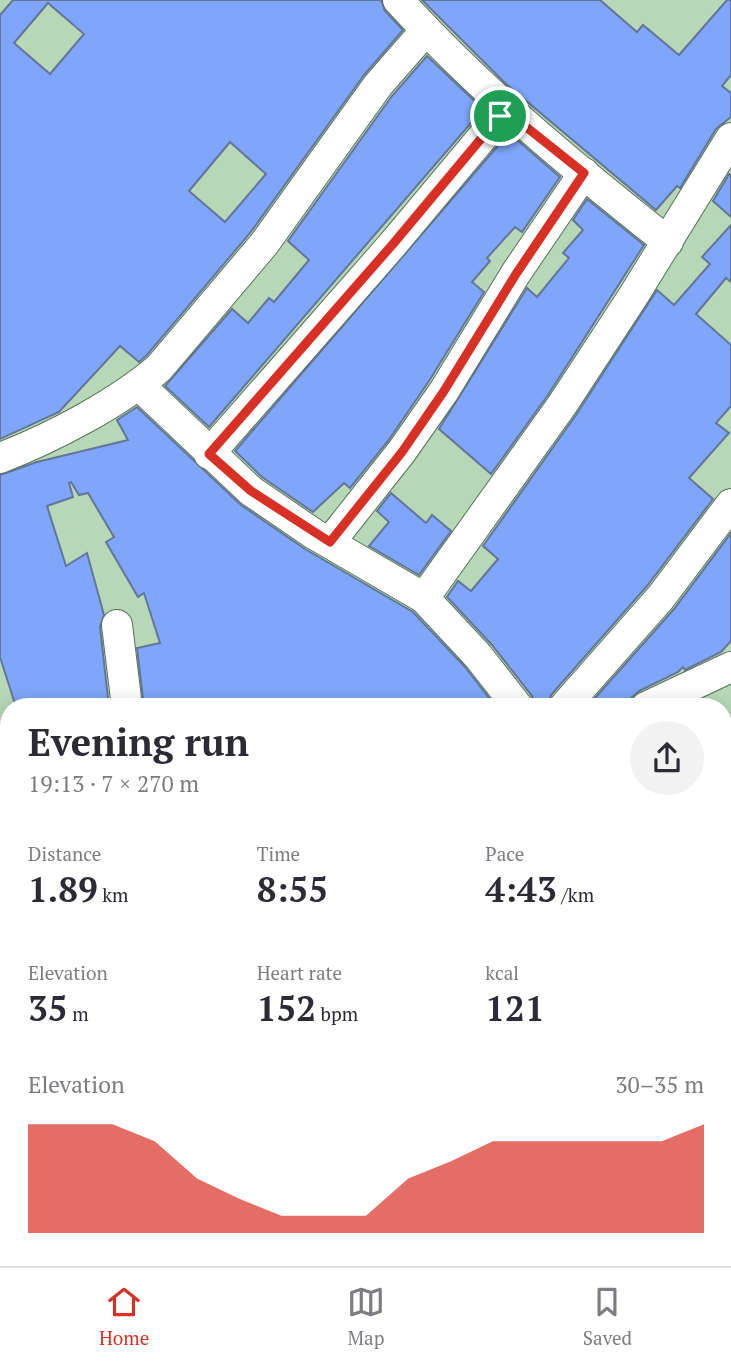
<!DOCTYPE html>
<meta charset="utf-8">
<style>
body{margin:0;font-family:"PT Serif",serif;background:#f2f2f3;color:#2b2b33;height:100vh;display:flex;flex-direction:column;font-size:26px;white-space:nowrap}
*{box-sizing:border-box;margin:0}
p{font-size:23px;color:#7c7c81}
.icon{flex:none;width:38px;height:38px;fill:none;stroke:currentColor;stroke-width:2;stroke-linecap:round;stroke-linejoin:round}
.map{position:relative;flex:1;overflow:hidden}
.sheet{position:absolute;left:0px;top:698px;width:732px;height:569px;display:flex;flex-direction:column;background:#fff;border-radius:28px 28px 0 0;box-shadow:0 4px 18px #0003}
.sheet>*{flex:none}
.pin{position:absolute;display:grid;place-items:center;width:60px;height:60px;color:#fff;margin:-30px;border:4px solid #fff;border-radius:50%;box-shadow:0 2px 7px #0007}
.round{display:grid;place-items:center;flex:none;width:74px;height:74px;border-radius:37px;background:#f2f2f3}
.headline{display:flex;align-items:center;justify-content:space-between;height:119px;padding:0 28px}
h1{font-size:38px;font-weight:800;line-height:52px}
.figures{display:grid;grid-template-columns:repeat(3,1fr);gap:10px;height:119px;padding:7px 28px}
.figures div{display:grid;align-content:center}
.figures b{font-size:35px;font-weight:800}
.figures small{font-size:19px;font-weight:400}
.figures p{font-size:19px}
.chart{height:196px;padding:14px 28px}
.chart p{display:flex;justify-content:space-between}
.chart svg{width:100%;height:126px;margin-top:7px;fill:#d93025;opacity:.7}
.dock{display:flex;justify-content:space-around;align-items:center;height:98px;border-top:2px solid #e1e1e2;background:#fff;font-size:19px;color:#7c7c81}
.dock a{display:grid;justify-items:center;gap:4px}
.dock .current{color:#d93025}
.map>svg:first-child{display:block}
</style>
<div class="map">
<svg width="731" height="1266" viewBox="0 0 731 1266">
<rect width="100%" height="100%" fill="#b7d8b6"/>
<g fill="#7fa6fa" stroke="#637598" stroke-width="2" fill-rule="evenodd">
<path d="M13,0h368l4,11 18,19 -39,45 -114,158 -103,122 -8,7 -19,-16 -61,66 -59,27v-424zM48,3l36,31 -34,40 -36,-31zM230,142l36,32 -41,48 -36,-31z"/>
<polygon points="422,0 600,0 637,32 643,25 679,55 727,0 731,0 731,75 722,86 731,93 731,117 716,129 680,188 677,186 656,210 506,84"/>
<polygon points="427,56 483,109 209,427 165,386 232,309 248,323 269,298 274,302 309,260 288,241 392,96"/>
<polygon points="509,133 560,177 522,232 515,227 487,258 490,261 472,282 484,292 429,381 388,441 350,488 344,483 313,512 262,477 235,451"/>
<polygon points="729,174 731,176 731,217 713,201"/>
<polygon points="587,199 644,245 548,395 491,474 439,429 527,288 537,297 569,258 563,253 583,230 573,220"/>
<polygon points="731,225 731,282 726,278 696,314 731,345 731,406 716,423 729,433 689,478 713,499 647,586 551,695 547,707 535,707 532,696 492,645 447,597 458,581 471,591 498,559 483,546 576,415 657,290 674,305 710,264 702,257"/>
<polygon points="137,407 241,505 305,549 413,612 465,667 496,707 144,707 137,648 160,643 144,593 138,597 106,542 114,537 88,493 79,495 71,482 69,483 73,497 47,506 66,566 87,553 104,615 100,627 109,707 16,707 0,657 0,475 37,462 128,440 117,420"/>
<polygon points="391,493 426,523 432,515 451,531 419,575 369,546 389,522 377,511"/>
<polygon points="731,533 731,641 721,652 685,670 683,667 678,672 639,691 631,698 629,707 587,707 674,609"/>
</g>
<g fill="none" stroke-linecap="round" stroke-linejoin="round">
<g stroke="#557355" stroke-width="32">
<g id="minor">
<path d="M398,0c83,91 174,166 270,242"/>
<polyline points="139,385 251,491 314,534 424,598 478,656 518,707"/>
<polyline points="209,454 393,244 505,110"/>
<path d="M0,458c52,-20 117,-54 159,-90l105,-124 114,-159 48,-55"/>
<polyline points="330,542 402,451 444,391 516,273 584,173"/>
<polyline points="424,598 562,405 632,298 731,138"/>
<polyline points="117,625 127,707"/>
<polyline points="564,707 661,597 731,504"/>
<polyline points="646,707 731,667"/>
<polyline points="723,894 731,890"/>
<polyline points="723,1082 731,1093"/>
<polyline points="84,1266 113,1258"/>
</g>
</g>
<g stroke="#557355" stroke-width="39">
<g id="tertiary">
<polyline points="0,808 9,864"/>
<polyline points="723,1186 731,1182"/>
<polyline points="84,1258 84,1266"/>
<polyline points="550,1266 567,1258"/>
</g>
</g>
<use href="#minor" stroke="#fff" stroke-width="30"/>
<use href="#tertiary" stroke="#fff" stroke-width="37"/>
<g stroke="#4e624e" stroke-width="8">
<g id="rail">
<polyline points="723,1252 731,1248"/>
<polyline points="692,1266 709,1258"/>
</g>
</g>
<use href="#rail" stroke="#b7d8b6" stroke-width="5" stroke-dasharray="16" stroke-linecap="butt"/>
</g>
<g fill="none" stroke-linecap="round" stroke-linejoin="round">
<g stroke="#fff" stroke-width="14">
<polygon id="route" points="505,110 584,173 516,274 444,391 402,452 330,542 251,491 209,454 393,244"/>
</g>
<use href="#route" stroke="#d93025" stroke-width="9"/>
</g>
</svg>
<div class="pin" style="left:500px;top:116px;background:#1e9e55"><svg class="icon" aria-label="arrive" viewBox="0 0 24 24"><path d="M6 21V4h12l-3 4 3 4H6"/></svg></div>
<section class="sheet">
<div class="headline"><div><h1>Evening run</h1><p>19:13 · 7 × 270 m</p></div><a class="round"><svg class="icon" aria-label="share" viewBox="0 0 24 24"><path d="M12 15V3M7 8l5-5 5 5M5 13v7h14v-7"/></svg></a></div>
<div class="figures">
<div><p>Distance</p><b>1.89<small> km</small></b></div>
<div><p>Time</p><b>8:55</b></div>
<div><p>Pace</p><b>4:43<small> /km</small></b></div>
</div>
<div class="figures">
<div><p>Elevation</p><b>35<small> m</small></b></div>
<div><p>Heart rate</p><b>152<small> bpm</small></b></div>
<div><p>kcal</p><b>121</b></div>
</div>
<div class="chart"><p><span>Elevation</span>30–35 m</p>
<svg viewBox="0 0 160 44" preserveAspectRatio="none"><path d="M0 44V6L10 6L20 6L30 12L40 25L50 32L60 38L70 38L80 38L90 25L100 19L110 12L120 12L130 12L140 12L150 12L160 6V44z"/></svg>
</div>
</section>
</div>
<nav class="dock">
<a class="current"><svg class="icon" aria-label="home" viewBox="0 0 24 24"><path d="M3 11l9-7 9 7M6 9v11h12V9"/></svg>Home</a>
<a><svg class="icon" aria-label="map" viewBox="0 0 24 24"><path d="M3 6l6-2 6 2 6-2v14l-6 2-6-2-6 2zM9 4v14M15 6v14"/></svg>Map</a>
<a><svg class="icon" aria-label="saved" viewBox="0 0 24 24"><path d="M7 4h10v16l-5-4-5 4z"/></svg>Saved</a>
</nav>
